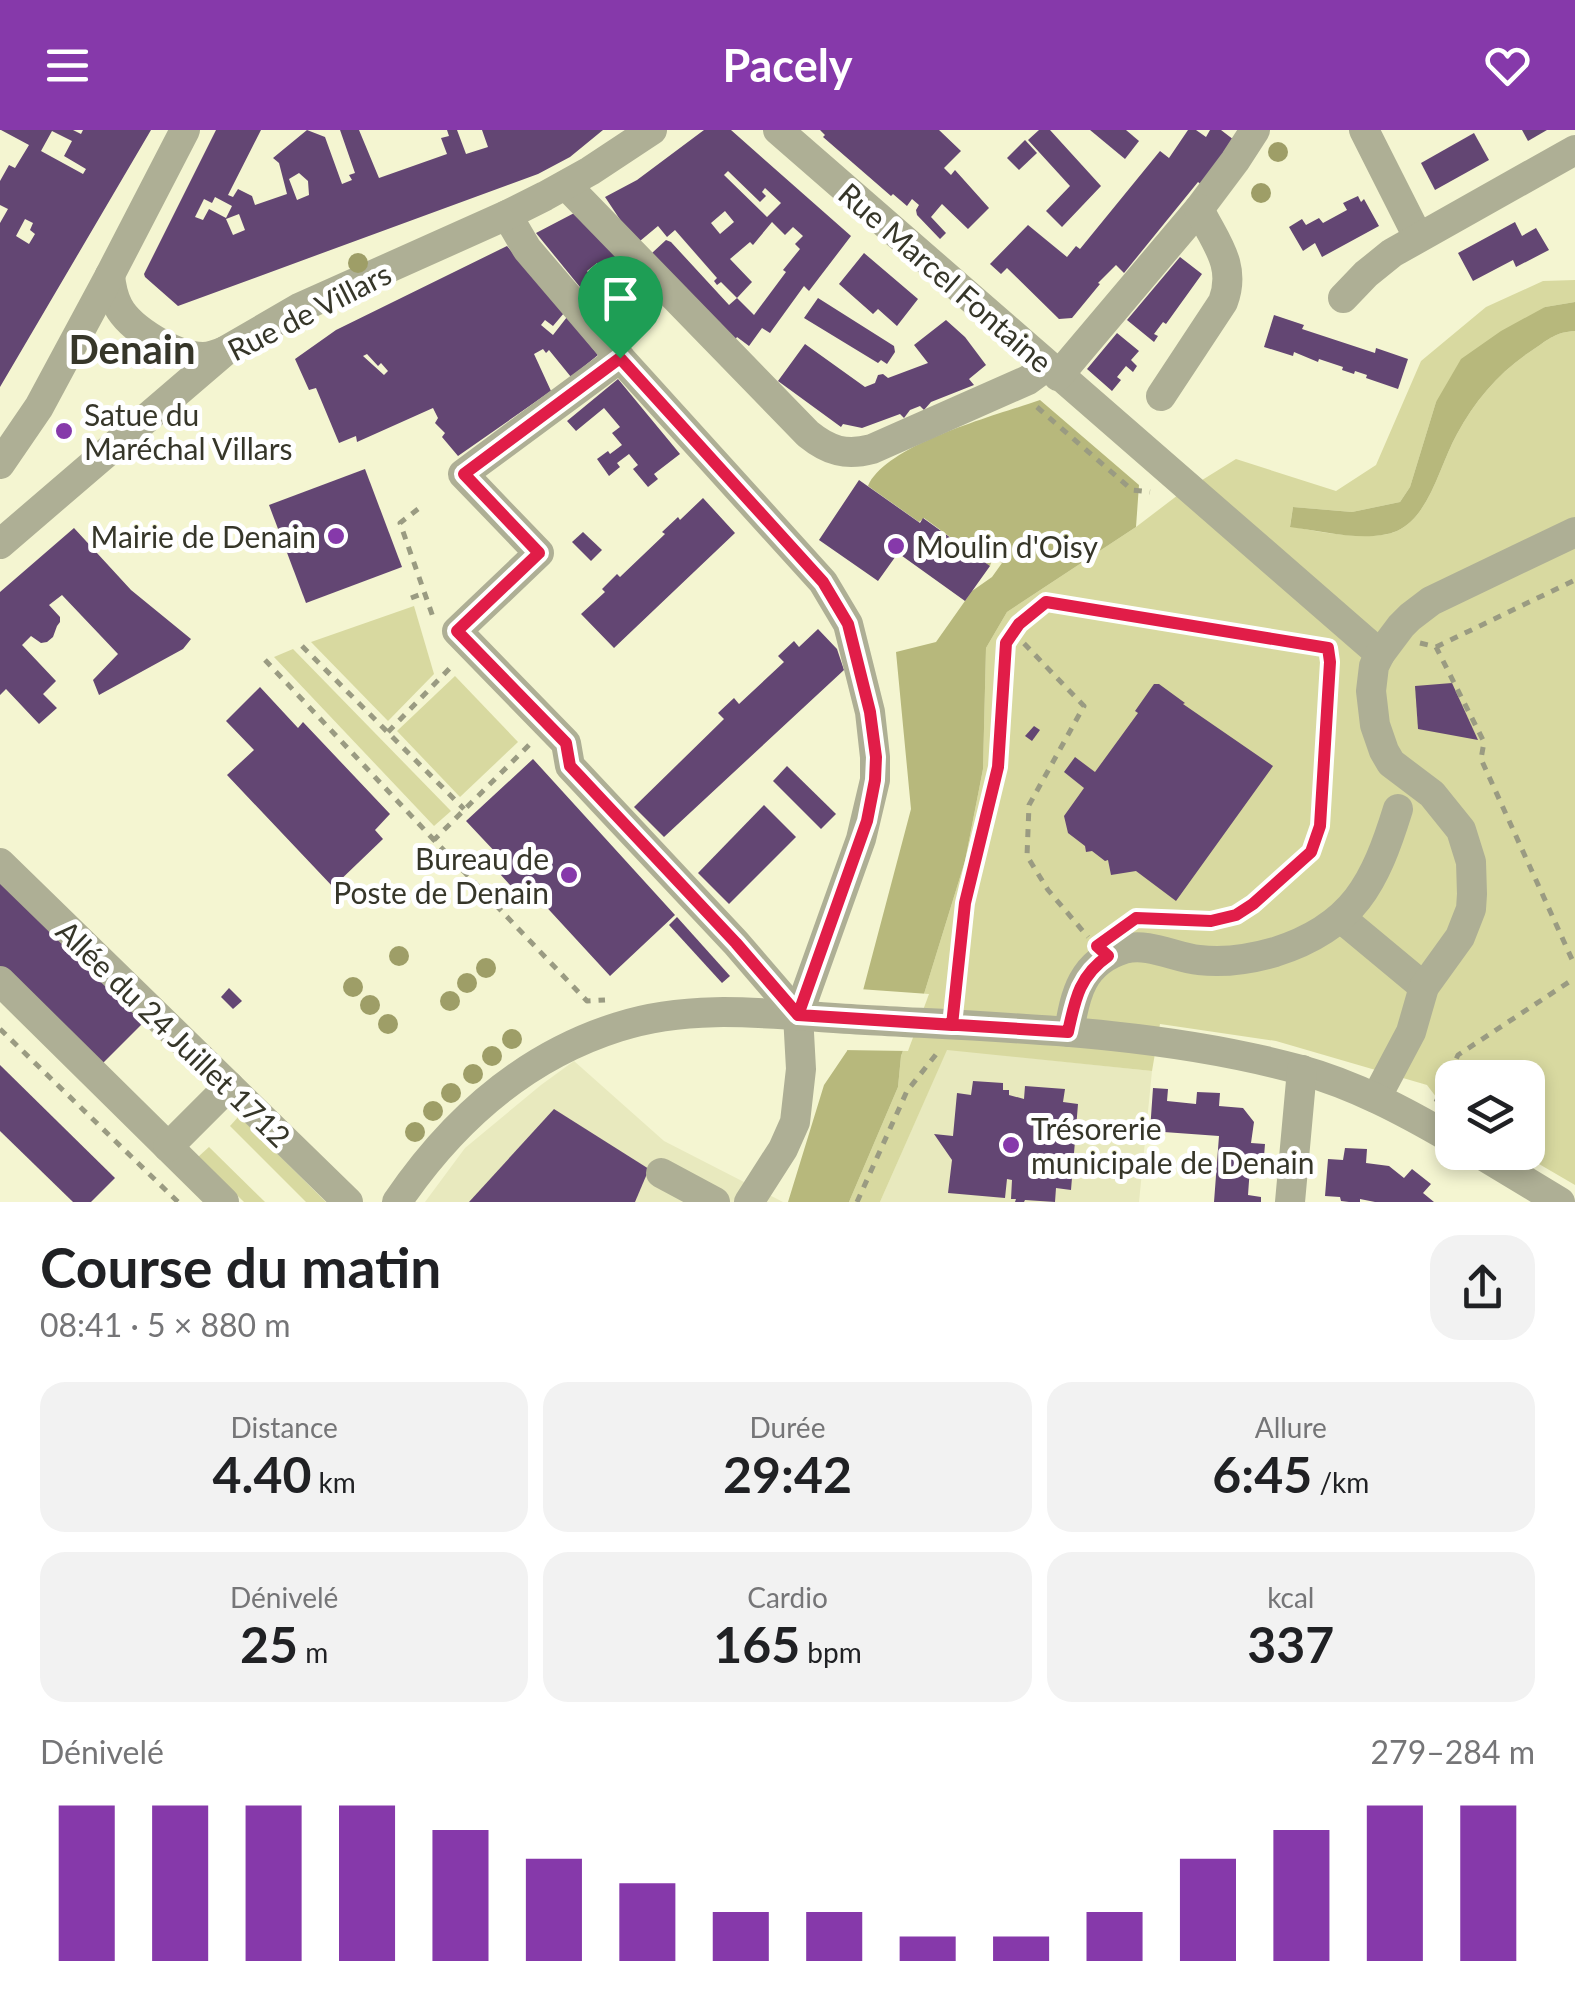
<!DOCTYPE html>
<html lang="fr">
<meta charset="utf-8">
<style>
body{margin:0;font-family:Lato,sans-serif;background:#f2f2f2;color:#202124;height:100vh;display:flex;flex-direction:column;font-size:38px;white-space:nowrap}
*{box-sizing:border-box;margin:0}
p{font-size:32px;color:#757577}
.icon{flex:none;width:55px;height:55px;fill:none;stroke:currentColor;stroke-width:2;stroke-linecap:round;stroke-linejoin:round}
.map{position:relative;height:1072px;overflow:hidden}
.details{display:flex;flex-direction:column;background:#fff;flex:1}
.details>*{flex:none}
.tools{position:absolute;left:1435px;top:930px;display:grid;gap:20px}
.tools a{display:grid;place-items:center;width:110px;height:110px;border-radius:20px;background:#fff;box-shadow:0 5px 15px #0003;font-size:50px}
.pin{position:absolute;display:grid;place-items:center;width:85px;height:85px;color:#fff;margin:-102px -42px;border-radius:50% 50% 50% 0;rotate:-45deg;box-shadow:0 0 10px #0007}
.pin .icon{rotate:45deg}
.round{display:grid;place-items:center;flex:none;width:105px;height:105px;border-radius:30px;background:#f2f2f2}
.head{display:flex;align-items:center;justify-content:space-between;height:170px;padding:0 40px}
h1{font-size:55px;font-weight:700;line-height:75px}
.metrics{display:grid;grid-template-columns:repeat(3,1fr);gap:15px;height:170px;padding:10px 40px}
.metrics div{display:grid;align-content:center;border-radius:25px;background:#f2f2f2;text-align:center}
.metrics b{font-size:50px;font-weight:700}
.metrics small{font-size:28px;font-weight:400}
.metrics p{font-size:28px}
.chart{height:280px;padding:20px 40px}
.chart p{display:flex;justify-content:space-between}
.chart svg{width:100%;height:180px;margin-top:10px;stroke:#8639aa;stroke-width:6}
header{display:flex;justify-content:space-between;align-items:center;height:130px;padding:0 40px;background:#8639aa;color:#fff;font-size:45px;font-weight:700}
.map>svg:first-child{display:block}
</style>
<header><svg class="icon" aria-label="menu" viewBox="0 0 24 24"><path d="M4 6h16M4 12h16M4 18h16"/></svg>Pacely<svg class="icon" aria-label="heart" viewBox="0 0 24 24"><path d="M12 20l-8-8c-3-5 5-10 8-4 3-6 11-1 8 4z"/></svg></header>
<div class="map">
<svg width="1575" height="1072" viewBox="0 0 1575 1072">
<rect width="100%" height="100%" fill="#f4f5d1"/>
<g fill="#e8e9be">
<polygon points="947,919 1152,941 1139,1072 880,1072"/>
<polygon points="574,931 664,1011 783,1072 425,1072 465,1018 541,955"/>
</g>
<g fill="#d8d9a0">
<path d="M1575,150v22l-30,5 -109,95 -26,85 -10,15 -48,10 -59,-5 -3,19c27,6 82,16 107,5 33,-15 43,-67 60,-97 19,-35 43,-63 77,-85 15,-10 22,-17 41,-18v854l-55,-32 8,-1v-74h-76v35l-6,-3 -19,-25 -151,-44 -116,-17 -8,47 -205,-21 -67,152h-31l49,-115 3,-31 23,-62 41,-133 18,-92 3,-121 21,-36 129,-85 42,-32 58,-36 100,32 40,-26 45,-104 65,-54 57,-26z"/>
<polygon points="414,476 434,544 388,591 311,512"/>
<polygon points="293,519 451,681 434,696 274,527"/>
<polygon points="455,546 518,612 460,667 397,601"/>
<polygon points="239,986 326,1072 306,1072 230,996"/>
<polygon points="209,1017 265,1072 244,1072 198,1027"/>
</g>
<g fill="#b7b87c">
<path d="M1575,172v29c-19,1 -26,8 -41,18 -34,22 -58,50 -77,85 -17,30 -27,82 -60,97 -29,12 -76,0 -107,-4l3,-20 59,5 48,-10 10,-15 26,-85 25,-43 40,-28 44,-24z"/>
<path d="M1040,270l99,85 -3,42 -129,85 -21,36 -3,121 -18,92 -41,133 -23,62 -3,31 -49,115h-61l36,-117 23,-34 64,-242 -15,-157 40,-10 36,-51 20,-14 10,-14 -9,-6 -3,9 -66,-48 -5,4 -51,-36c18,-42 129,-71 172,-86z"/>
</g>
<polygon fill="#f4f5d1" points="859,859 929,864 908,921 842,920"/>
<g fill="#634673" fill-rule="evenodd">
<path d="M1,0h72l8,4 2,-4h68l-151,257v-164l8,-14 -8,-4v-24l9,-16 6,3 14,-23zM52,1l20,10 -8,15 22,13 -3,5 -42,-23zM25,89l8,4 -3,7 5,4 -6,10 -13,-8z"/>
<path d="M216,0h45l-33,65 5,2 5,-8 14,7 3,9 32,-11 -8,-31 -6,-5 34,-28 18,7 17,47 10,-4 -3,-5 6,-2 -15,-43h19l20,48 68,-24 -6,-16 8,-2 -2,-6h10l9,24 22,-7 -6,-17h121l-33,27 -32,17 -360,132 -33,-29 -1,-3zM299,43l9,8 1,14 -12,5 -8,-21zM215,67l17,9 -6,12 -17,-9 -6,11 -8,-3 9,-18 8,4zM239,84l6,16 -12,5 -7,-16z"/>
<path d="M704,0h27l120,106 -42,55 -5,-5 -34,47 -8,-5 -13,18 -12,-9 -2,3 -83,-87 14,-13 5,2 58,63 8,-7 -16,-16 -4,3 -3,-4 3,-3 -42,-48 -8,7 -9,-11 -18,15 -19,-20 -16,-24 32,-17zM728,41l32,31 6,-6 -4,-4 3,-4 16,15 -14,14 -43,-42zM725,81l9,11 -14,12 -9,-11zM772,92l13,13 8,-8 10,9 -8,8 5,5 -17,21 3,2 -32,43 -17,-17 15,-16 -22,-23 20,-17 3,3z"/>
<polygon points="820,0 939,0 961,21 944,38 951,45 955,40 989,78 968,99 942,74 931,87 946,103 940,109 917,85 916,80 919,75 912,69 907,76 893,64 891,66 823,7 825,5"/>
<polygon points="1039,0 1050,0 1101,56 1062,97 1046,81 1070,56 1028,10"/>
<polygon points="1090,0 1126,0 1139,11 1125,29"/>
<polygon points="1188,0 1196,0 1206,7 1210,0 1221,0 1234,10 1203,56 1198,52 1124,143 1116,135 1098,153 1100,154 1072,188 1059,189 1007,138 1001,144 990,134 1028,95 1067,127 1076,116 1080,119 1160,21 1169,28"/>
<polygon points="1522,0 1547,0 1528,11"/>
<polygon points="1474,3 1489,30 1435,60 1421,33"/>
<polygon points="1025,10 1037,23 1019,40 1007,28"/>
<polygon points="1358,66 1361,72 1364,69 1379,96 1322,127 1315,113 1303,121 1289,97 1302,89 1306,95 1319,88 1323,93 1347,80 1343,73"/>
<polygon points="580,80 623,126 609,138 602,138 597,133 587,141 618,181 617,188 611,195 536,103"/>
<polygon points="1515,92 1522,106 1536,98 1549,120 1516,137 1513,130 1473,151 1458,123"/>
<path d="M507,116l57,67 -11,13 -8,-6 -4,5 12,10 14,-18 31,38 -27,22 -22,-27 -3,3 -3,-4 -9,5 17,37 -93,65 -16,-19 3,-4 -10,-10 3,-5 -5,-10 -76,34 -1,-6 -17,7 -23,-55 -7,2 -14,-31 41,-29zM367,224l11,12 3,-3 7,8 -4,4 -21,-19z"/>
<polygon points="864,123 918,169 897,196 878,179 873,184 839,154"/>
<polygon points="1180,127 1202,144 1166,194 1163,192 1154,204 1158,206 1154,212 1127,190"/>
<polygon points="818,168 894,216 895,222 887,234 881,230 878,233 804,188"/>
<polygon points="1274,185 1304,195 1302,199 1375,223 1376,218 1408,229 1398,259 1366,248 1367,245 1355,241 1354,244 1342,240 1343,237 1319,229 1318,232 1294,222 1293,226 1264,217"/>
<polygon points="946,190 965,207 986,235 969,249 974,255 931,272 924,280 920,276 910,280 904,288 900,284 862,298 843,294 841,297 778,251 805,214 865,257 875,253 878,245 883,244 888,248 928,233 914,215"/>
<polygon points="1117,203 1139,221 1131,230 1137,236 1133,242 1126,236 1117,247 1121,250 1112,261 1087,239"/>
<polygon points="618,249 680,324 654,344 658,349 648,357 633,339 638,335 629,324 617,333 620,337 609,346 597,329 608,321 610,324 622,315 612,303 620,297 604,278 576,301 567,291"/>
<polygon points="365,339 402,437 306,473 269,375"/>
<polygon points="859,350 920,393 923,388 990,436 965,471 898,423 878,451 819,410"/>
<polygon points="703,368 735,403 614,518 581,484 605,462 602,459 617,444 620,447 665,404 662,402 678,387 680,390"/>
<polygon points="74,398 131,460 191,509 183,519 99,565 93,550 118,524 62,465 49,475 60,487 60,492 57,496 53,507 47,512 41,513 31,506 22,515 56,551 43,564 57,578 39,594 6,559 0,565 0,462"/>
<polygon points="583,402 602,420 591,431 572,412"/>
<polygon points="818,499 837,519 844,540 664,707 634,677 724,589 718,583 734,568 739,574 784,532 778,526 794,511 799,517"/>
<polygon points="1452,553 1478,610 1418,599 1415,556"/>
<polygon points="1154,554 1159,554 1185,573 1183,574 1273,636 1176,771 1136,741 1111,745 1108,730 1105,731 1092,721 1086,722 1085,716 1068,703 1064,686 1084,658 1064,642 1075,627 1095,642 1138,583 1135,581"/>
<polygon points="260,557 298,598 303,592 390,684 375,700 383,709 333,757 227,645 254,620 226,591"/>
<polygon points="1034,596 1040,600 1032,611 1025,606"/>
<polygon points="533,629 675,785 610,846 528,757 519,765 490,733 498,725 466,691"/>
<polygon points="787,636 836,684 821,699 773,651"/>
<polygon points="764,675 796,707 729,774 698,743"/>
<polygon points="0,737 151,885 95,941 0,848"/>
<polygon points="677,787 730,846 722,853 669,795"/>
<polygon points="229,858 242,871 233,879 221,867"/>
<polygon points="0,935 115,1048 91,1072 73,1072 0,1001"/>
<polygon points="973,951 1003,953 1003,960 1009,960 1009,965 1024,969 1025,956 1065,959 1063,972 1078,974 1071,1060 1056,1058 1055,1072 1025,1070 1024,1072 1015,1072 1016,1069 1011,1069 1012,1050 1007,1049 1005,1068 948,1063 952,1030 934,1004 953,1006 957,963 971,965"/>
<polygon points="1153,958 1168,959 1167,971 1196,974 1197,962 1220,963 1219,976 1243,978 1254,992 1251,1013 1265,1014 1263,1039 1250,1037 1248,1065 1261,1067 1261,1072 1214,1072 1219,1006 1150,1001"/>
<polygon points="554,979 649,1039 635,1072 469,1072"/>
<polygon points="1345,1018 1367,1019 1366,1033 1389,1036 1404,1048 1412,1039 1431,1054 1423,1063 1434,1072 1375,1072 1360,1069 1360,1072 1349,1072 1341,1071 1340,1067 1325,1066 1328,1029 1343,1030"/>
</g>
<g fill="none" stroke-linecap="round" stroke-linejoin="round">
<g stroke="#9a9b82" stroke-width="5" stroke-dasharray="8 8" stroke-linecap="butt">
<polyline points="1037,277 1132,360 1150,362"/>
<polyline points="418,379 400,393 433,487"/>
<polyline points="411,468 424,463"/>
<polyline points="1013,502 1084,576 1029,675 1027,726 1048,760 1088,807"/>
<polyline points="1420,513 1436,517 1484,612 1481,629 1575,836"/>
<polyline points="302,516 464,679"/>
<polyline points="1436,517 1575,450"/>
<polyline points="265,530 434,710"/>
<polyline points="388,602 452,536"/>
<polyline points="529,615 434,710 587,871 605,870"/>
<polyline points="1154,789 1211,791 1236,785 1253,774 1311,722 1320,696 1330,532 1328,518"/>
<polyline points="955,869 965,773 999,637 1006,513 1019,494 1045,472 1328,518 1331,514"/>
<polyline points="0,899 178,1072"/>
<polyline points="1436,972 1458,925 1575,848"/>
<polyline points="857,1072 907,961 938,922"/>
</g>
<g stroke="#aeaf95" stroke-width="30">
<polyline points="778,0 1380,524"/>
<polyline points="1364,0 1418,107"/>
<path d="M566,55l242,249c21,17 38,22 64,15l156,-69 19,-14"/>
<polyline points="507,85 527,119 620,228 823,452 848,494 870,582 875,627 875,650 861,709 798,885"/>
<path d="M110,145c1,11 3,21 8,31 12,23 58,51 85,51 8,0 15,-3 22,-6"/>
<polyline points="1343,168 1366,144 1392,123 1575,20"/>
<polyline points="620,228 463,344 539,423 457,501 566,613 570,636 736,813 798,885 801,939 795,992 783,1019 749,1072"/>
<polyline points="1058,246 1199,79 1235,31 1255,0"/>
<path d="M1161,266l62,-94c14,-37 -8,-60 -24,-93"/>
<polyline points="0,334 39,277 110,145 185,0"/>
<polyline points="0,414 225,221 299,178 507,85 545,66 590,41 652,0"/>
<polyline points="0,733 348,1072"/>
<polyline points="1341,788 1424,857"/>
<polyline points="0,851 224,1072"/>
<path d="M1069,902c6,-38 13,-70 55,-83 24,-7 52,9 75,11 26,3 52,-1 76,-8 79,-25 100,-69 123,-143"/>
<polyline points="1376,968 1411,902 1424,857 1460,807 1471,779 1472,764 1471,732 1461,700 1432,664 1391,633 1384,621 1375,595 1371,561 1374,536 1380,524 1401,496 1410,487 1431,471 1575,402"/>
<polyline points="168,1017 229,956"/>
<polyline points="1477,1022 1560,1072"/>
<polyline points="661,1043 715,1072"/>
<path d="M397,1072c55,-81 126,-145 221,-175 80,-26 166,-11 248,-7 145,8 294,11 435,50 54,15 103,41 151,69"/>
<polyline points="1290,1072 1302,940"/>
</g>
</g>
<g fill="#9e9e67">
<circle cx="1278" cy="22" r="10"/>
<circle cx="1261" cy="63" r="10"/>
<circle cx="358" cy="133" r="10"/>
<circle cx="399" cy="826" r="10"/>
<circle cx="486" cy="838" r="10"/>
<circle cx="467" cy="853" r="10"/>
<circle cx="353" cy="857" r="10"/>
<circle cx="450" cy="871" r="10"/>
<circle cx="370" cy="875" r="10"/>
<circle cx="388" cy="894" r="10"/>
<circle cx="512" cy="909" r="10"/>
<circle cx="492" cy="926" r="10"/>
<circle cx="473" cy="944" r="10"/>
<circle cx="451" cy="963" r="10"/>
<circle cx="433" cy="981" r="10"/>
<circle cx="415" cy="1002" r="10"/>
</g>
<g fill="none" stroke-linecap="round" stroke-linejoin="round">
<g stroke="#fff" stroke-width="20">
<path id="route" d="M620,228l203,224 25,42 22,88 6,45 -1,23 -8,41 -69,194 270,17c7,-32 11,-56 40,-76l-11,-10 39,-28 75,3 25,-6 17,-11 58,-52 9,-26 10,-164 -2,-14 -282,-46 -27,22 -13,19 -8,124 -33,136 -13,122 -154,-10 -62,-72 -166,-177 -4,-23 -109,-112 82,-78 -75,-79 156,-116"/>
</g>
<use href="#route" stroke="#e11d48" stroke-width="12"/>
</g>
<g fill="#8639aa" stroke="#fff" stroke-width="4">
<circle cx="64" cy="301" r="10"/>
<circle cx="336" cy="406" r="10"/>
<circle cx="896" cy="416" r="10"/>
<circle cx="569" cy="745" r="10"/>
<circle cx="1011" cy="1015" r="10"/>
</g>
<g text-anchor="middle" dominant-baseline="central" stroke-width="10" stroke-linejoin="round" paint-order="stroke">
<g font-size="30" fill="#363629" stroke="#fff">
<text transform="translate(946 147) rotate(41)">Rue Marcel Fontaine</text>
<text transform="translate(309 181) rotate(-27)">Rue de Villars</text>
<text transform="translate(174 903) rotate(44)">Allée du 24 Juillet 1712</text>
</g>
<g font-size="30" fill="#363629" stroke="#fff" text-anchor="start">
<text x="84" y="284">Satue du<tspan x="84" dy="34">Maréchal Villars</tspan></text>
<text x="316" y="406" text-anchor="end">Mairie de Denain</text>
<text x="916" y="416">Moulin d'Oisy</text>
<text x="549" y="728" text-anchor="end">Bureau de<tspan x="549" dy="34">Poste de Denain</tspan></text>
<text x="1031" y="998">Trésorerie<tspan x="1031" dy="34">municipale de Denain</tspan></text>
</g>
<g font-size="40" font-weight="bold" fill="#363629" stroke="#fff">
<text x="132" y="219">Denain</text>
</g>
</g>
</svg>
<div class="tools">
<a><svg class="icon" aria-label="layers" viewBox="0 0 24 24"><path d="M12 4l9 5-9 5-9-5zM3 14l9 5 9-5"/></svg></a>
</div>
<div class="pin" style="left:620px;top:228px;background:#1e9e55"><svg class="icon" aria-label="arrive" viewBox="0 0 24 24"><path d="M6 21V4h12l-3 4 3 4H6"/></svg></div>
</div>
<section class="details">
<div class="head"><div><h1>Course du matin</h1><p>08:41 · 5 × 880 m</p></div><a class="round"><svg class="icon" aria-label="share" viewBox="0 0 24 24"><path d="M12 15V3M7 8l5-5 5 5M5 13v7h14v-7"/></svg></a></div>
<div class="metrics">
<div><p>Distance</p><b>4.40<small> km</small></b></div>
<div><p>Durée</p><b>29:42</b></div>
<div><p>Allure</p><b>6:45<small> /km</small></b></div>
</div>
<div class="metrics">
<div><p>Dénivelé</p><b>25<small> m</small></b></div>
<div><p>Cardio</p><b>165<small> bpm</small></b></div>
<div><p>kcal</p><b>337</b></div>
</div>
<div class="chart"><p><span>Dénivelé</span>279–284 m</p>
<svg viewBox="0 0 160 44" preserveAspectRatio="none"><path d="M5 44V6M15 44V6M25 44V6M35 44V6M45 44V12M55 44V19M65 44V25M75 44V32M85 44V32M95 44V38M105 44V38M115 44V32M125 44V19M135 44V12M145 44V6M155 44V6"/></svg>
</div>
</section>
